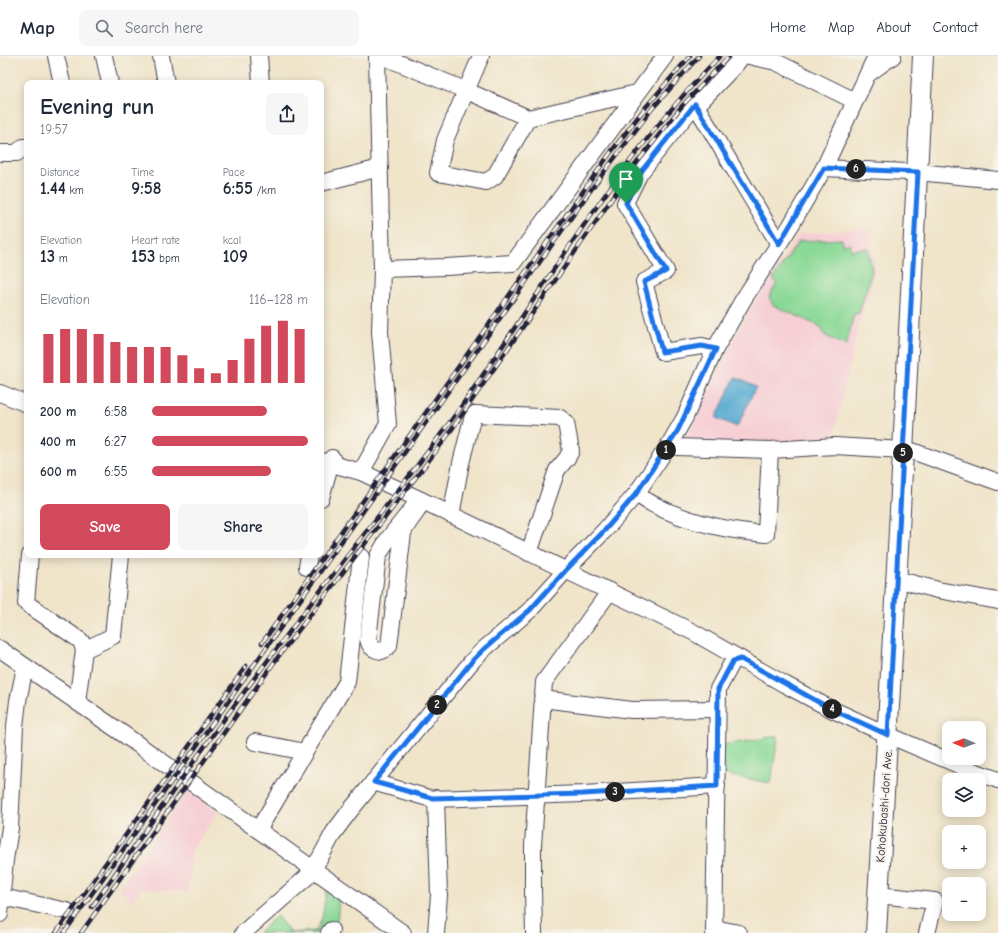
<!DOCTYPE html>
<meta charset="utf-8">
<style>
body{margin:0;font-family:"Comic Neue",sans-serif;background:#f6f6f7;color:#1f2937;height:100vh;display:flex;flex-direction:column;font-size:15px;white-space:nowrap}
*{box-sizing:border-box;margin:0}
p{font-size:13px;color:#747a83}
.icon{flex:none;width:22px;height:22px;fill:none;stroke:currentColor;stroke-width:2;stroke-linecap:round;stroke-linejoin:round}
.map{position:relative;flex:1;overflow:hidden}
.drawer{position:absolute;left:24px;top:24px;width:300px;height:478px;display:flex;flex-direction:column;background:#fff;border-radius:8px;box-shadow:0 2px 10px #0003}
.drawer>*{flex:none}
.needle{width:26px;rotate:271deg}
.controls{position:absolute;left:942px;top:665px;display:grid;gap:8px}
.controls a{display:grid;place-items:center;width:44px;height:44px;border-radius:8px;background:#fff;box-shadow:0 2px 10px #0003;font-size:20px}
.pin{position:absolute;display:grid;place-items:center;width:34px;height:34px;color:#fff;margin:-41px -17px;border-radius:50% 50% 50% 0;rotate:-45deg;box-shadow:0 0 4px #0007}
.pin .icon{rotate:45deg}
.km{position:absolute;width:20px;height:20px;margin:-10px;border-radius:50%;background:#222;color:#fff;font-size:11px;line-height:20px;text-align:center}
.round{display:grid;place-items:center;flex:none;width:42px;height:42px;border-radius:8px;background:#f6f6f7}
.headline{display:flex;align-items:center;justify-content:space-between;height:68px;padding:0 16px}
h1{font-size:22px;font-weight:600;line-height:30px}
.metrics{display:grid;grid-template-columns:repeat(3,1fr);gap:6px;height:68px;padding:4px 16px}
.metrics div{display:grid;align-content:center}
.metrics b{font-size:17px;font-weight:600}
.metrics small{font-size:11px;font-weight:400}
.metrics p{font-size:11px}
.chart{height:112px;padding:8px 16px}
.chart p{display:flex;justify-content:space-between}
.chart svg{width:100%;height:72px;margin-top:4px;stroke:#d1495b;stroke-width:6}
.cta{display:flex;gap:8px;margin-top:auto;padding:8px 16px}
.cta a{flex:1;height:46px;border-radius:8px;background:#d1495b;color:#fff;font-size:16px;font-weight:600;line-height:46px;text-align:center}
.cta a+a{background:#f6f6f7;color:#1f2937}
ul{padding:0 16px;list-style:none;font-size:13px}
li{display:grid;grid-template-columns:64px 48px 1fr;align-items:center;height:30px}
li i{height:10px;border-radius:5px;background:#d1495b}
header{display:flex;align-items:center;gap:24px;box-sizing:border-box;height:56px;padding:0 20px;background:#fff;border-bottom:1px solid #e0e1e3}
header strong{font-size:19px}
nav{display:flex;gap:22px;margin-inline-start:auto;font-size:14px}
.search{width:280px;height:36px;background:#f6f6f7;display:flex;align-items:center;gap:10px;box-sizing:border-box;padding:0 14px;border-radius:8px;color:#747a83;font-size:15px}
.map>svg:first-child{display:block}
</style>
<header>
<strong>Map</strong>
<div class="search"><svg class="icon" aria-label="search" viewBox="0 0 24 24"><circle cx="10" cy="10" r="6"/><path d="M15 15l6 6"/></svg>Search here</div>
<nav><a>Home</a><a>Map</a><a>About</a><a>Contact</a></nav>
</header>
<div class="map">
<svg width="998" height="877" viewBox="0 0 998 877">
<rect width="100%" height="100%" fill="#f7f3e8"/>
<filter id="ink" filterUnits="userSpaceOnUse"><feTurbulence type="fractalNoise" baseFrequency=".025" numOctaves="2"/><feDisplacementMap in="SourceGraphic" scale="8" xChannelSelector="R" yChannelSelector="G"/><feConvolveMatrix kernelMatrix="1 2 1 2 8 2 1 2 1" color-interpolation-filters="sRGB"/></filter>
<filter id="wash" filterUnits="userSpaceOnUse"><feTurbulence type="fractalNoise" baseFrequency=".012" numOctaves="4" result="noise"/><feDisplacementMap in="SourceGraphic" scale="16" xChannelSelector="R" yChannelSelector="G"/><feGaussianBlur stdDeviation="0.9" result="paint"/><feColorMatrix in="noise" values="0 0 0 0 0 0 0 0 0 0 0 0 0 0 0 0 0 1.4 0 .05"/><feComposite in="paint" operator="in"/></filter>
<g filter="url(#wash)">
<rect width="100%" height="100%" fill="#f0e4c9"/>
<g fill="#f6cfd5">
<polygon points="865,173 870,174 875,215 858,271 833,383 796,387 688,386 686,381 697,363 702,350 728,294 747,259 799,178"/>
<polygon points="188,735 218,756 192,793 188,836 141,832 133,846 119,833"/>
</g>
<g fill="#8bd997" stroke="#567e69">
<polygon points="842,183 842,189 851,188 851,194 868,192 872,215 859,257 854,258 846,290 824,279 821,271 773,249 769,241 777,227 773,223 799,185"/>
<polygon points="778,680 771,727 721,718 722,689"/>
<polygon points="327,832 339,840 337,870 325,877 258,877 277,860 290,877 316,875 322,862"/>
</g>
<polygon fill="#55aad1" stroke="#3c6686" points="735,321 756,331 737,371 716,362"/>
</g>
<g filter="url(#ink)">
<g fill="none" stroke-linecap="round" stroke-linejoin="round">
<g stroke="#413f50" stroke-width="18">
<g id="minor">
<polyline points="56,0 62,27"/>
<polyline points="104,0 110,27"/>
<polyline points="161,0 166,27"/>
<polyline points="259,0 261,27"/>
<polyline points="382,0 465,34 528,62 637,37"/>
<polyline points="481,0 445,84 438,117 486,126 495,120 528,62"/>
<polyline points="749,0 776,6 855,45"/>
<polyline points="868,18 893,0"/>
<polyline points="695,48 779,188"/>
<polyline points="0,97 17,97 23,91 27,91"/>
<polyline points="824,112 928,117 998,124"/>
<polyline points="321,127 380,112"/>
<polyline points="382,213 446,211 513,207 665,0"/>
<polyline points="715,293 702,290 663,296 644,226 666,215 625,147 640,117 695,48 701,45 736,8 742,0"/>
<polyline points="0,337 27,348"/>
<polyline points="669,389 677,391 770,394 835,390 903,394 912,395 998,426"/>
<polyline points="321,405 361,416 421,444 693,576 784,628 831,653 888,679 968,713 998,724"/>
<polyline points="361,416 388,368 380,276 382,213 377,0"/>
<path d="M636,438c38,26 85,36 130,40l4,-84"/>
<polyline points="321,442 332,402"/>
<path d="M421,444c-1,12 -14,21 -18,33l-14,113 -7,5c-8,-1 -12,-3 -14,-12l10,-83 10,-17 28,-35z"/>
<polyline points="451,459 461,407 472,363 475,358 560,362 566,367 571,395 567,402 557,414 529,497"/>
<polyline points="30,499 26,547 81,585 84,594 77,646"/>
<polyline points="307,511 309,499"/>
<polyline points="896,523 938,534 998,545"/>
<polyline points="0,593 119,675 403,877"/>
<polyline points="84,594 113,580 121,499"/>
<polyline points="542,643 632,654 717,653"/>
<polyline points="255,686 305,696"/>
<polyline points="373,726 432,743 583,738 717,730"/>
<polyline points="436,742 439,839 436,877"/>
<polyline points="258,774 347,626 361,501"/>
<polyline points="878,839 935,845 927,877"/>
<polyline points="2,841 67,855"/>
<polyline points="0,858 5,804 10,772 15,670 18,645 25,611"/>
<polyline points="714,872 739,877"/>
<polyline points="243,877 307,821 320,802 334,776 349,756 473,604 484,593 530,554 566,514 605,474 636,438 669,389 685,361 715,293 743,244 791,169 824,112 876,0"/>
<polyline points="329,877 331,874"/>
<polyline points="534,877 533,835 533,790 544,626 610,535"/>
<polyline points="714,877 718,633 733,605 741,603"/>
</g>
</g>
<g stroke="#413f50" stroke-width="22">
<path id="major" d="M876,877c17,-292 34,-585 47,-877"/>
</g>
<use href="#minor" stroke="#fff" stroke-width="16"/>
<use href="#major" stroke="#fff" stroke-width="20"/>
<g stroke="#22223b" stroke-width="4.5">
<g id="rail">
<polyline points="262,587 611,96 645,52 690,0"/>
<path d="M92,851c63,-90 125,-181 192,-268 57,-77 118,-151 174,-228 85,-120 158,-250 262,-355"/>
<polyline points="56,877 246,610"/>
<polyline points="64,877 595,128 651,54 699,0"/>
<polyline points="81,877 278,601 443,386 636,108 682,50 729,0"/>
</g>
</g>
<use href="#rail" stroke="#f7f3e8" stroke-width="3" stroke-dasharray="9" stroke-linecap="butt"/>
</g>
</g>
<g fill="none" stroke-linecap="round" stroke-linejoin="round" filter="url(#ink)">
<g stroke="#fff" stroke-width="8">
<polygon id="route" points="695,48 779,188 824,112 918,116 888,679 831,653 741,603 733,605 718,633 717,730 583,738 432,742 374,726 473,604 484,593 530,554 566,514 605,474 636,438 678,374 716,293 702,290 662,296 644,226 666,215 626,147 640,117"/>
</g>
<use href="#route" stroke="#1a73e8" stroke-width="5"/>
</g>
<g text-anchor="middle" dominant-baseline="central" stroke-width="4" stroke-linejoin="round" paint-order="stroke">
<g font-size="12" fill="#22223b" stroke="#f7f3e8">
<text transform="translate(884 750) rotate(-86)">Kohokubashi-dori Ave.</text>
</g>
</g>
</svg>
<div class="controls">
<a><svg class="needle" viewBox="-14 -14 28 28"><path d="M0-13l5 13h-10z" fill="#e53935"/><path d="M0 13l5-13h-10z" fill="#747a83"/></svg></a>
<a><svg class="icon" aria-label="layers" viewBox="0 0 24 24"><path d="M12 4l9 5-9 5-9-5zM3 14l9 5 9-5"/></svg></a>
<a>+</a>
<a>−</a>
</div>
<div class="pin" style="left:626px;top:147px;background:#1e9e55"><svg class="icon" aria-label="arrive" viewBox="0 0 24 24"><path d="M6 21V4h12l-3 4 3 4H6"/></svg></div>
<b class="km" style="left:666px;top:394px">1</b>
<b class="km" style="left:437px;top:649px">2</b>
<b class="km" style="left:615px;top:736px">3</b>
<b class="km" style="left:832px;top:653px">4</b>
<b class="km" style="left:903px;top:397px">5</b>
<b class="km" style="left:856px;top:113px">6</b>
<section class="drawer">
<div class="headline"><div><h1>Evening run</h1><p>19:57</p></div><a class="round"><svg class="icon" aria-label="share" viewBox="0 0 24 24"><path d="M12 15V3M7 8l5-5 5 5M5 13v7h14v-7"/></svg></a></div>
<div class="metrics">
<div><p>Distance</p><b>1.44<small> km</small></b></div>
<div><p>Time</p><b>9:58</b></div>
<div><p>Pace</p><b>6:55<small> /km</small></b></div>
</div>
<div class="metrics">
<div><p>Elevation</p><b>13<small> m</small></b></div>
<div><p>Heart rate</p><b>153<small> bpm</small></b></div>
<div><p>kcal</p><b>109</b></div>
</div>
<div class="chart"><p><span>Elevation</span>116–128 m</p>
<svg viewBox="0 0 160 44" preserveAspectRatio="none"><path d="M5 44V14M15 44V11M25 44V11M35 44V14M45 44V19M55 44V22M65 44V22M75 44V22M85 44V27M95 44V35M105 44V38M115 44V30M125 44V17M135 44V9M145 44V6M155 44V11"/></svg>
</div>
<ul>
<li><b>200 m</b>6:58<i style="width:74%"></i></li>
<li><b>400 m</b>6:27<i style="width:100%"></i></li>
<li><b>600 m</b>6:55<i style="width:76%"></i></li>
</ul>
<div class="cta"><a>Save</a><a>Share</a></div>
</section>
</div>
